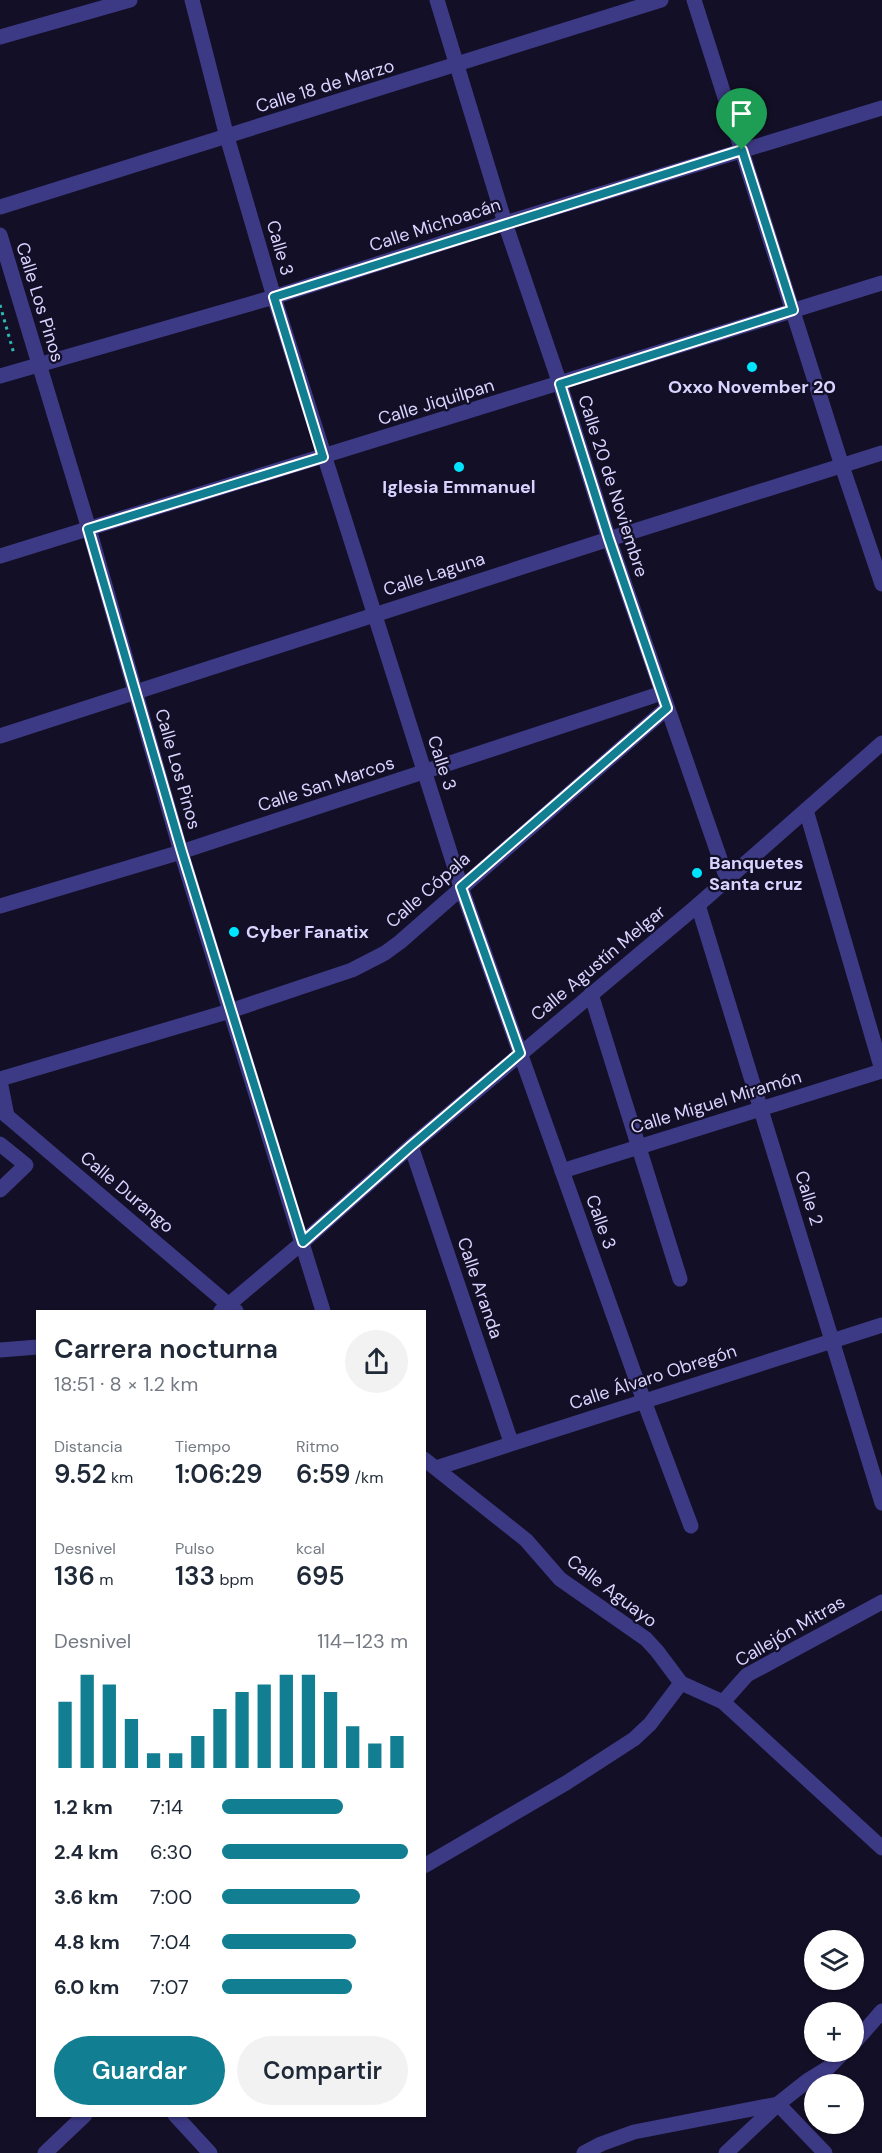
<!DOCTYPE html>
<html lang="es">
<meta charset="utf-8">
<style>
body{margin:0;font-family:"DM Sans",sans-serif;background:#f2f2f3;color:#1f2937;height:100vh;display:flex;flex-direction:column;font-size:22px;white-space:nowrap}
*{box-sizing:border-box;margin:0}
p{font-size:20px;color:#747a83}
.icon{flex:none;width:33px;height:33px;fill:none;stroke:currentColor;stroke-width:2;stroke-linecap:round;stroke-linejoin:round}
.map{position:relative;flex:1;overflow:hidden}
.side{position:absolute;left:36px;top:1310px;width:390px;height:807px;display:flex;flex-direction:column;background:#fff;border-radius:0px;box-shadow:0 2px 4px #0004}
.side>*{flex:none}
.fabs{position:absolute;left:804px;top:1930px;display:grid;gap:12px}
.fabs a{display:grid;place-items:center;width:60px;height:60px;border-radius:50%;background:#fff;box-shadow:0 2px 4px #0004;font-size:30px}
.pin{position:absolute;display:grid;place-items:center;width:51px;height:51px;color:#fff;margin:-62px -26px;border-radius:50% 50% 50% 0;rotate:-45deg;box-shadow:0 0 6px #0007}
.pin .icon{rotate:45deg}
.round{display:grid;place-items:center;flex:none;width:63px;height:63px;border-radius:32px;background:#f2f2f3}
.headline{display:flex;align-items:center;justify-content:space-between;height:102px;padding:0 18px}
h1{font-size:27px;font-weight:600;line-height:45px}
.metrics{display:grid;grid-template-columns:repeat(3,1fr);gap:9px;height:102px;padding:6px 18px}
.metrics div{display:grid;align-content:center}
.metrics b{font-size:26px;font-weight:600}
.metrics small{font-size:16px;font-weight:400}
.metrics p{font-size:16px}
.chart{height:168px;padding:12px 18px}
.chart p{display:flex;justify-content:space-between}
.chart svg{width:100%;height:108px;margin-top:6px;stroke:#117e91;stroke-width:6}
.button{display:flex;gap:12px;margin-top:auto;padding:12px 18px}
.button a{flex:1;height:69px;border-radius:36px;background:#117e91;color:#fff;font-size:24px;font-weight:600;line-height:69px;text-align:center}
.button a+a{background:#f2f2f3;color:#1f2937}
ul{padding:0 18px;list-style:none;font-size:20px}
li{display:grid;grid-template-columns:96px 72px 1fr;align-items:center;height:45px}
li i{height:15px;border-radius:8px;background:#117e91}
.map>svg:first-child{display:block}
</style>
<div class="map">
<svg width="882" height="2153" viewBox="0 0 882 2153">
<rect width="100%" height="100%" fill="#130f26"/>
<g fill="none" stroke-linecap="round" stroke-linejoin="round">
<polyline stroke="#2fb8b0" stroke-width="3" stroke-dasharray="3 4.5" stroke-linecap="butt" points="0,305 14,354"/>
<g stroke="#3d3a85" stroke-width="15">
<polyline points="192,0 227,137 274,297 461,887 644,1401 691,1526"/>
<polyline points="437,0 505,223 560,384 609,539 727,879"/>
<polyline points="0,37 130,0"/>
<polyline points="0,207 661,0"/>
<polyline points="0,235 89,529 181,852 323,1311"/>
<polyline points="0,376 274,297 505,223 882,108"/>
<polyline points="0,556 882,283"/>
<polyline points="0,736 609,539 882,453"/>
<polyline points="806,810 882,1070"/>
<polyline points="698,905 882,1503"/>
<polyline points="0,906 181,852 662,693"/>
<polyline points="591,994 680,1279"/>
<polyline points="0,1079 230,1011 352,970 385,953 400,942 667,708"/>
<polyline points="0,1081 7,1116"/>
<polyline points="0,1110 236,1311"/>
<polyline points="0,1144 26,1165 0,1190"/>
<polyline points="411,1146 511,1442"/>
<polyline points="562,1171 882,1071"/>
<polyline points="221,1311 303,1242 411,1146 698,905 882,743"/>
<polyline points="0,1350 38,1347"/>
<polyline points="424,1459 526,1540 560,1579 646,1639 657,1651 681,1683 723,1702 882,1848"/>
<polyline points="436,1468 882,1325"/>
<polyline points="723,1702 747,1675 882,1602"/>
<polyline points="424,1866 566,1783 634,1739 650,1724 681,1683"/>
<polyline points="854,2043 882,2011"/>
<polyline points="175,2115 210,2153"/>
<polyline points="45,2153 85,2115"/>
<polyline points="584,2153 601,2144 634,2132 778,2104 807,2081 828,2068 844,2052"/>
<polyline points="726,2153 778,2104 825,2153"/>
</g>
<polyline stroke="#3d3a85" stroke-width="15" points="694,0 842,466 882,584"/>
</g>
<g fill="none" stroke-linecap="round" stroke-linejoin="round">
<g stroke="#fff" stroke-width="12">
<polygon id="route" points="742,150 793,310 560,384 609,539 667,708 461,887 520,1053 411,1146 303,1242 182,852 88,529 323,457 274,297"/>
</g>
<use href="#route" stroke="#117e91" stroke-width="8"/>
</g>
<g fill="#00e5ff" stroke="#130f26" stroke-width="2">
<circle cx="752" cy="367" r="6"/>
<circle cx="459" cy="467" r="6"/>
<circle cx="697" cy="873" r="6"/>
<circle cx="234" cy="932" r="6"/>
</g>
<g text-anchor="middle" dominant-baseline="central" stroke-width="4.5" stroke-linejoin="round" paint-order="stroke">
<g font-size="18" fill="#d9d4ff" stroke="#130f26">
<text transform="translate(325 86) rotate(-17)">Calle 18 de Marzo</text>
<text transform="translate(435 225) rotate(-18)">Calle Michoacán</text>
<text transform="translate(280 248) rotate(74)">Calle 3</text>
<text transform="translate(40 302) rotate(73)">Calle Los Pinos</text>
<text transform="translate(436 402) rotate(-17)">Calle Jiquilpan</text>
<text transform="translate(613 486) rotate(72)">Calle 20 de Noviembre</text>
<text transform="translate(434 574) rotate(-18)">Calle Laguna</text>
<text transform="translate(442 763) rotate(72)">Calle 3</text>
<text transform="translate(178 769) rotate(74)">Calle Los Pinos</text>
<text transform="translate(326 784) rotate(-18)">Calle San Marcos</text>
<text transform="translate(428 890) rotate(-41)">Calle Cópala</text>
<text transform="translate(598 963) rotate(-40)">Calle Agustín Melgar</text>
<text transform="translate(716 1102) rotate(-17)">Calle Miguel Miramón</text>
<text transform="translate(127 1192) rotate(40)">Calle Durango</text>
<text transform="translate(809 1198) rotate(73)">Calle 2</text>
<text transform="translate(601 1222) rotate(70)">Calle 3</text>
<text transform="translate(480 1288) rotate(71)">Calle Aranda</text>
<text transform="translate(653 1377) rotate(-18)">Calle Álvaro Obregón</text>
<text transform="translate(612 1591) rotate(37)">Calle Aguayo</text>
<text transform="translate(790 1631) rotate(-30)">Callejón Mitras</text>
</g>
<g font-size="18" font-weight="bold" fill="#d9d4ff" stroke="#130f26">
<text x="752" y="387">Oxxo November 20</text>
<text x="459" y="487">Iglesia Emmanuel</text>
<text x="709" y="863" text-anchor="start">Banquetes<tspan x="709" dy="21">Santa cruz</tspan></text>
<text x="246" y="932" text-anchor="start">Cyber Fanatix</text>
</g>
</g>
</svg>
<div class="fabs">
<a><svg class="icon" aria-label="layers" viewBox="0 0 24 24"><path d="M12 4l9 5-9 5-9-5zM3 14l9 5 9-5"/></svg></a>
<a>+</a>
<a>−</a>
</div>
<div class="pin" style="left:742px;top:150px;background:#1e9e55"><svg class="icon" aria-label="arrive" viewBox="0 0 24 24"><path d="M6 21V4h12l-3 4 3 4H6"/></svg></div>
<section class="side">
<div class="headline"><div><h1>Carrera nocturna</h1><p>18:51 · 8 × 1.2 km</p></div><a class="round"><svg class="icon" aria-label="share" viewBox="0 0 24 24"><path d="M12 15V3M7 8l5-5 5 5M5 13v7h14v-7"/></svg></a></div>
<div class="metrics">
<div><p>Distancia</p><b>9.52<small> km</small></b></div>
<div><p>Tiempo</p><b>1:06:29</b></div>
<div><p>Ritmo</p><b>6:59<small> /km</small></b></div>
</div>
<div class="metrics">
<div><p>Desnivel</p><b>136<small> m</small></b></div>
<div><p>Pulso</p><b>133<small> bpm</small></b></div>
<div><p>kcal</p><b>695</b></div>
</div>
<div class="chart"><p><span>Desnivel</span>114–123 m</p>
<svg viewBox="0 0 160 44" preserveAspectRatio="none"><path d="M5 44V17M15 44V6M25 44V10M35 44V24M45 44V38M55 44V38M65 44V31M75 44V20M85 44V13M95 44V10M105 44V6M115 44V6M125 44V13M135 44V27M145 44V34M155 44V31"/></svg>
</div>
<ul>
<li><b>1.2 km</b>7:14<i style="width:65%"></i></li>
<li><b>2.4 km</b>6:30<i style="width:100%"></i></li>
<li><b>3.6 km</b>7:00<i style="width:74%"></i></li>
<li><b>4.8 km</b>7:04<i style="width:72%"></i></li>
<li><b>6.0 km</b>7:07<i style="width:70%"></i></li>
</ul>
<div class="button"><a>Guardar</a><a>Compartir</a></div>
</section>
</div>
